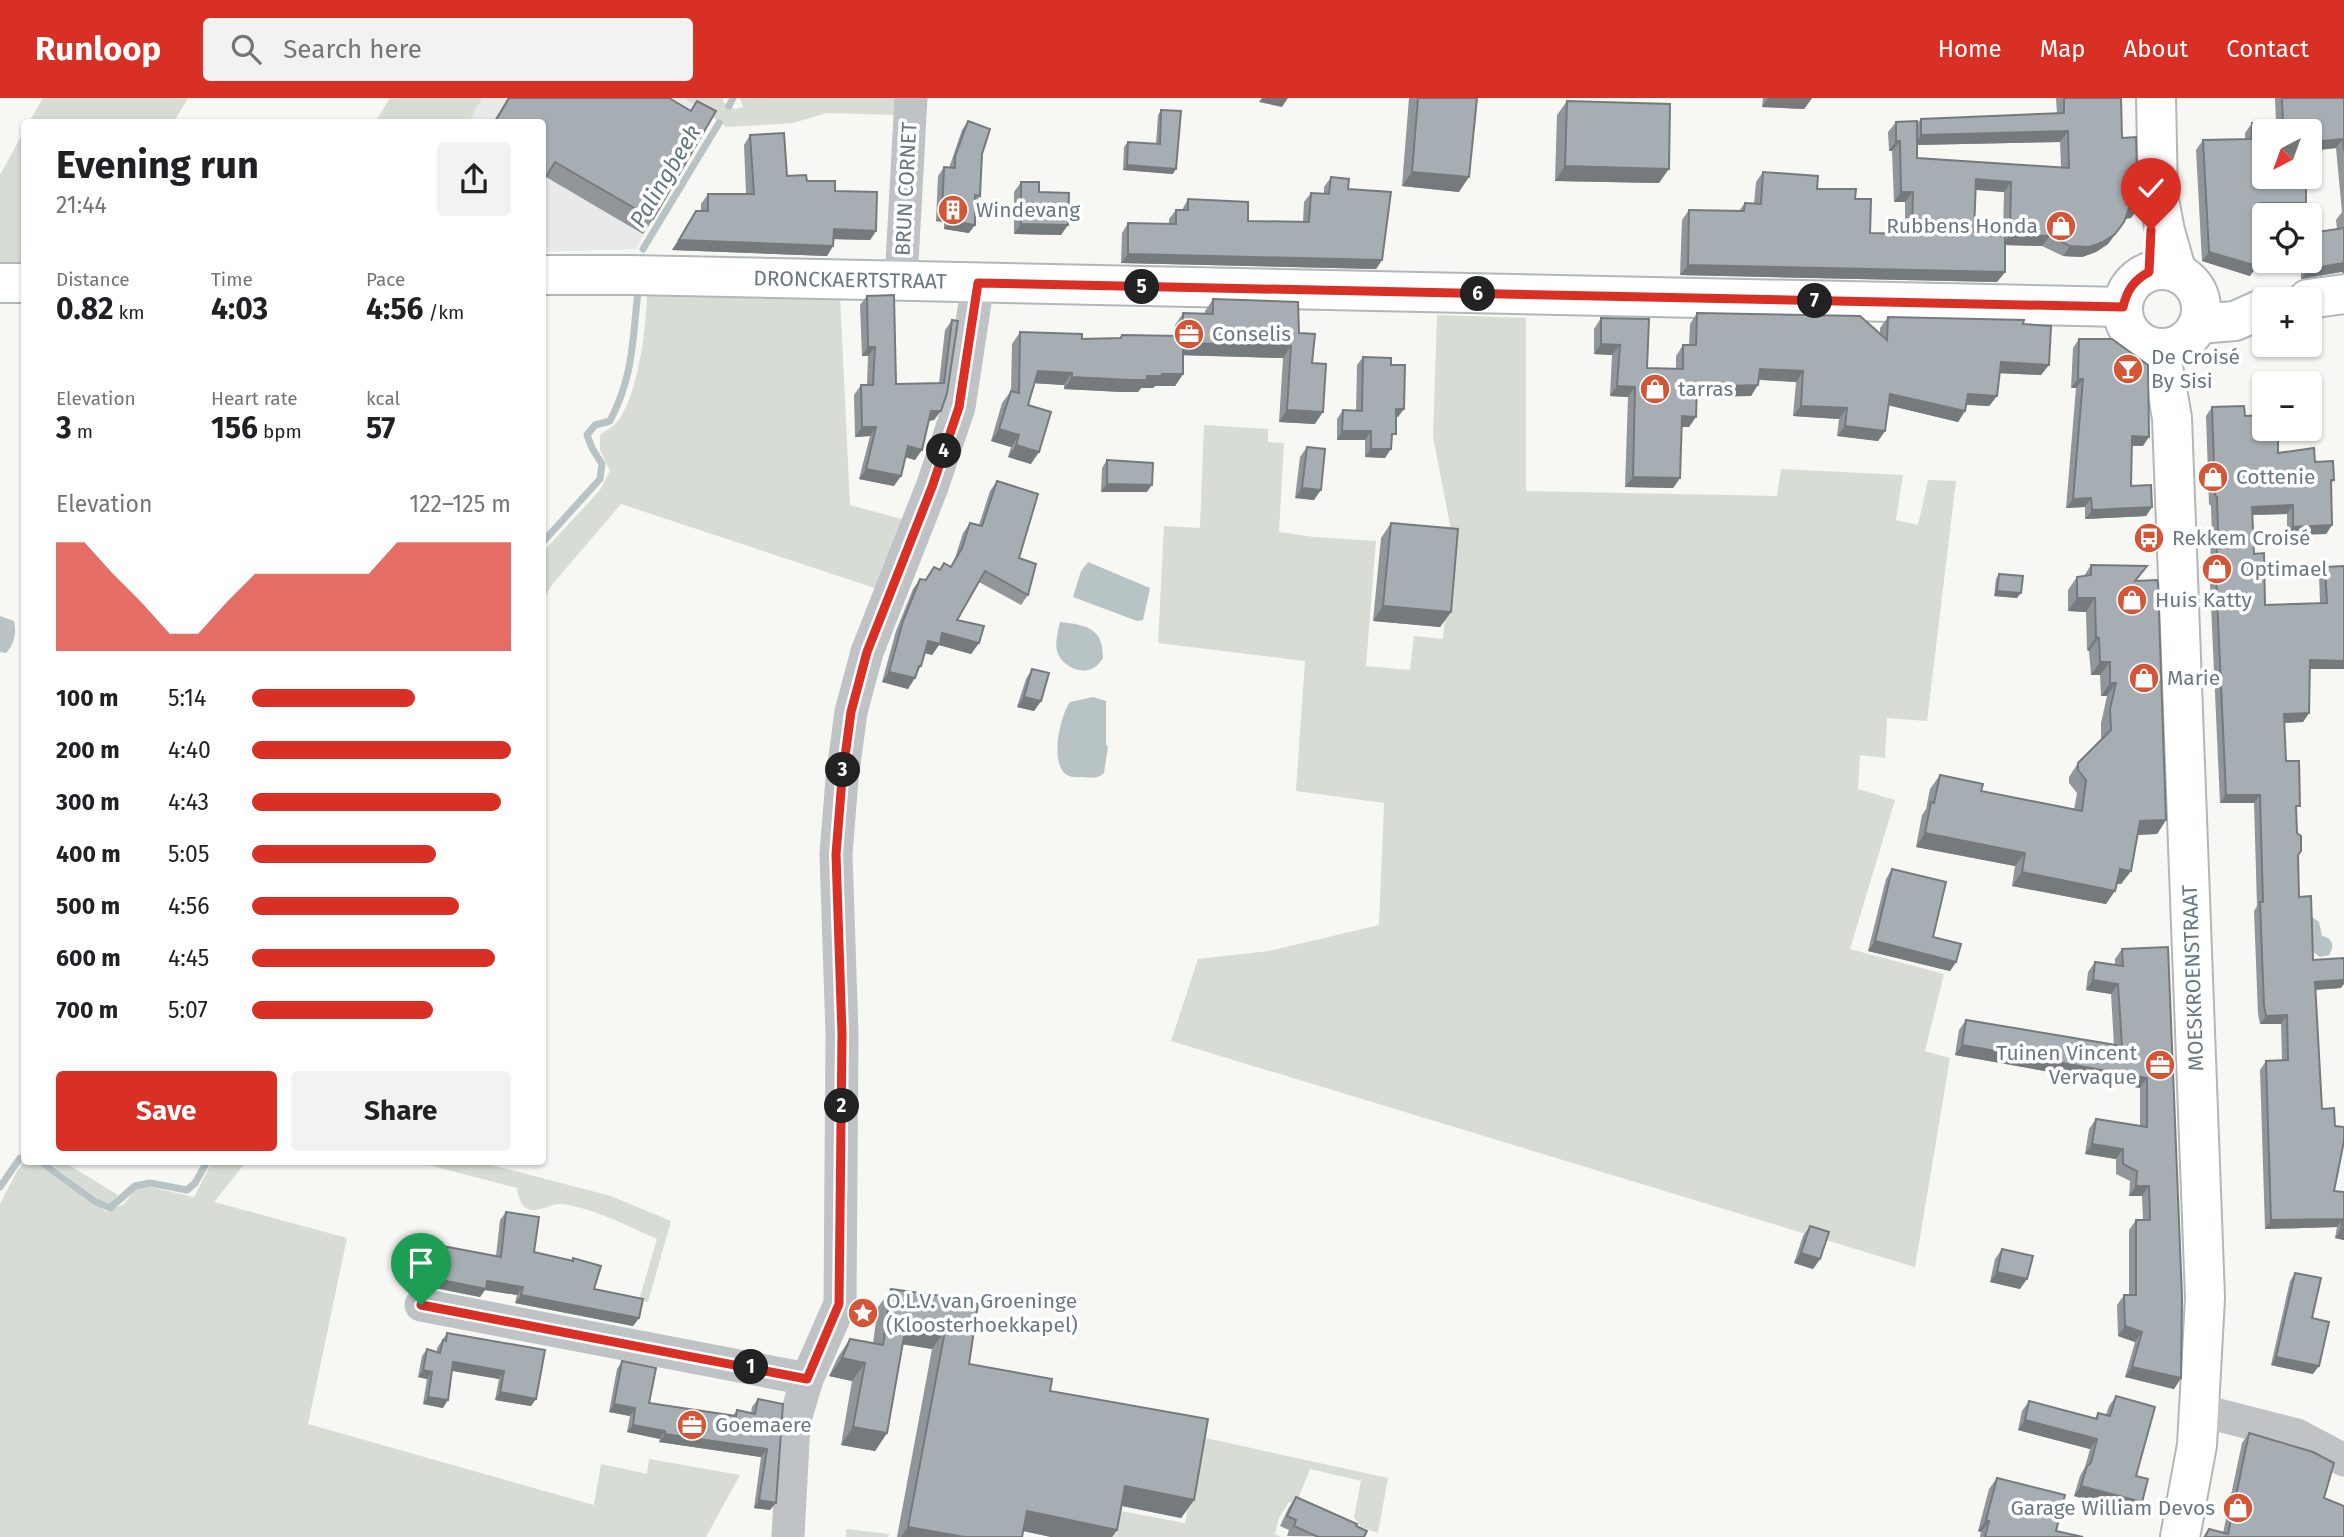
<!DOCTYPE html>
<meta charset="utf-8">
<style>
body{margin:0;font-family:"Fira Sans",sans-serif;background:#f2f2f2;color:#202124;height:100vh;display:flex;flex-direction:column;font-size:26px;white-space:nowrap}
*{box-sizing:border-box;margin:0}
p{font-size:23px;color:#757577}
.icon{flex:none;width:38px;height:38px;fill:none;stroke:currentColor;stroke-width:2;stroke-linecap:round;stroke-linejoin:round}
.map{position:relative;flex:1;overflow:hidden}
.sheet{position:absolute;left:21px;top:21px;width:525px;height:1046px;display:flex;flex-direction:column;background:#fff;border-radius:7px;box-shadow:0 2px 5px #0004}
.sheet>*{flex:none}
.needle{width:46px;rotate:221deg}
.fabs{position:absolute;left:2252px;top:21px;display:grid;gap:14px}
.fabs a{display:grid;place-items:center;width:70px;height:70px;border-radius:7px;background:#fff;box-shadow:0 2px 5px #0004;font-size:35px}
.pin{position:absolute;display:grid;place-items:center;width:60px;height:60px;color:#fff;margin:-72px -30px;border-radius:50% 50% 50% 0;rotate:-45deg;box-shadow:0 0 7px #0007}
.pin .icon{rotate:45deg}
.km{position:absolute;width:35px;height:35px;margin:-18px;border-radius:50%;background:#222;color:#fff;font-size:19px;line-height:35px;text-align:center}
.round{display:grid;place-items:center;flex:none;width:74px;height:74px;border-radius:7px;background:#f2f2f2}
.head{display:flex;align-items:center;justify-content:space-between;height:119px;padding:0 35px}
h1{font-size:38px;font-weight:700;line-height:52px}
.metrics{display:grid;grid-template-columns:repeat(3,1fr);gap:10px;height:119px;padding:7px 35px}
.metrics div{display:grid;align-content:center}
.metrics b{font-size:30px;font-weight:700}
.metrics small{font-size:19px;font-weight:400}
.metrics p{font-size:19px}
.chart{height:196px;padding:14px 35px}
.chart p{display:flex;justify-content:space-between}
.chart svg{width:100%;height:126px;margin-top:7px;fill:#d93025;opacity:.7}
.cta{display:flex;gap:14px;margin-top:auto;padding:14px 35px}
.cta a{flex:1;height:80px;border-radius:7px;background:#d93025;color:#fff;font-size:28px;font-weight:700;line-height:80px;text-align:center}
.cta a+a{background:#f2f2f2;color:#202124}
ul{padding:0 35px;list-style:none;font-size:23px}
li{display:grid;grid-template-columns:112px 84px 1fr;align-items:center;height:52px}
li i{height:18px;border-radius:9px;background:#d93025}
header{display:flex;align-items:center;gap:42px;box-sizing:border-box;height:98px;padding:0 35px;background:#d93025;color:#fff}
header strong{font-size:33px}
nav{display:flex;gap:38px;margin-inline-start:auto;font-size:24px}
.search{width:490px;height:63px;background:#f2f2f2;display:flex;align-items:center;gap:18px;box-sizing:border-box;padding:0 24px;border-radius:7px;color:#757577;font-size:26px}
.map>svg:first-child{display:block}
</style>
<header>
<strong>Runloop</strong>
<div class="search"><svg class="icon" aria-label="search" viewBox="0 0 24 24"><circle cx="10" cy="10" r="6"/><path d="M15 15l6 6"/></svg>Search here</div>
<nav><a>Home</a><a>Map</a><a>About</a><a>Contact</a></nav>
</header>
<div class="map">
<svg width="2344" height="1439" viewBox="0 0 2344 1439">
<rect width="100%" height="100%" fill="#f7f7f4"/>
<polygon fill="#e8e9e8" points="482,0 684,0 712,20 636,151 543,154 542,24 469,24"/>
<g fill="#d7dcd4">
<polygon points="43,0 188,0 174,24 29,24"/>
<polygon points="390,0 482,0 469,24 375,24"/>
<polygon points="684,0 723,0 723,4 735,11 743,9 740,0 901,0 899,17 827,15 793,25 727,29"/>
<polygon points="24,33 24,166 0,167 0,77"/>
<path d="M647,194l193,3 10,210 62,17 -31,68 -260,-86 -70,82 -8,15v-49l57,-62 10,-19 -10,-21v-15c5,-4 13,-8 17,-13 21,-25 30,-98 30,-130z"/>
<polygon points="1437,217 1526,220 1526,393 1777,398 1781,371 1903,377 1896,422 1918,427 1928,382 1956,383 1927,623 1887,620 1885,660 1860,657 1858,691 1895,702 1850,851 1944,876 1925,953 1950,960 1915,1169 1171,943 1198,861 1269,853 1379,827 1384,705 1296,693 1305,563 1158,545 1164,428 1200,430 1204,327 1268,331 1268,344 1284,345 1279,434 1314,439 1376,443 1366,568 1410,572 1414,538 1443,541 1452,437 1433,339"/>
<polygon points="24,1064 34,1064 39,1067 107,1114 124,1106 137,1089 146,1088 194,1099 212,1064 246,1064 214,1104 347,1140 308,1326 594,1407 601,1366 647,1376 649,1361 740,1377 706,1439 0,1439 0,1106 17,1073"/>
<polygon points="48,1064 64,1064 118,1097 111,1107 101,1103"/>
<path d="M417,1064h63l131,34 60,25 -23,81 -9,-2 18,-61c-30,-13 -61,-30 -94,-35 -12,-2 -24,11 -37,4 -6,-4 -8,-13 -9,-20z"/>
<polygon points="1201,1339 1388,1380 1378,1435 1361,1429 1354,1419 1361,1383 1310,1371 1296,1406 1289,1404 1279,1420 1275,1436 1281,1439 1110,1439 1115,1412 1185,1425"/>
<polygon points="846,1431 889,1436 888,1439 846,1439"/>
</g>
<g fill="#b8c3c6">
<polygon points="1088,464 1150,490 1143,522 1137,523 1073,499 1081,473"/>
<path d="M0,518l14,5c3,11 0,24 -8,32l-6,-1z"/>
<path d="M1060,524c27,3 43,6 43,36 0,1 -7,9 -8,9 -13,9 -34,-1 -38,-16 -2,-7 1,-21 3,-29z"/>
<path d="M1093,599l13,4v43l2,3 -4,26c-6,6 -12,5 -20,4 -5,0 -12,1 -17,-2 -18,-11 -7,-59 3,-73z"/>
<path d="M2311,818l8,6 3,14c11,2 13,10 7,19l-9,2 -8,-6c-2,-12 -2,-22 -1,-35z"/>
</g>
<g fill="none" stroke-linecap="round" stroke-linejoin="round">
<g stroke="#b8c3c6" stroke-width="7">
<polyline points="729,8 733,0"/>
<polyline points="643,151 719,25"/>
<path d="M542,445l58,-64 2,-15 -10,-16 -5,-13 8,-10 15,-4c24,-47 22,-79 28,-129"/>
<polyline points="41,1064 96,1104 110,1110 135,1088 150,1085 187,1092 195,1085 207,1064"/>
<polyline points="0,1089 20,1060 24,1061"/>
</g>
<g stroke="#b2b7ba" stroke-width="42">
<g id="major">
<polyline points="2156,0 2158,97 2165,133 2177,175"/>
<circle cx="2162" cy="211" r="39"/>
<polyline points="542,177 631,177 2123,209"/>
<polyline points="0,185 24,185"/>
<polyline points="2308,201 2344,196"/>
<polyline points="2198,226 2235,223 2264,210"/>
<polyline points="2157,250 2164,274 2172,320 2205,1200 2197,1347 2180,1439"/>
</g>
</g>
<g stroke="#bfc3c6" stroke-width="33">
<polyline points="901,183 911,0"/>
<polyline points="421,1207 807,1281"/>
<polyline points="2199,1312 2297,1337 2344,1362"/>
<polyline points="788,1439 794,1325 807,1281 840,1206 842,936 836,756 842,681 851,614 867,554 932,389 959,309 978,185"/>
</g>
<use href="#major" stroke="#fff" stroke-width="38"/>
</g>
<g fill="#90969a" fill-rule="evenodd">
<polygon points="508,0 669,0 690,13 697,3 653,121 643,136 546,79 542,24 493,24"/>
<polygon points="1409,0 1477,0 1459,94 1402,88"/>
<polygon points="1763,0 1812,0 1804,11 1762,9"/>
<path d="M2056,0h65l1,40 16,70 -7,10 -5,1 -2,3 -16,22 -12,8 -14,5 -19,-1 -21,-10 -37,-1v27l-8,10 -317,-7 2,-55 7,-10 50,1 6,-8 9,1 2,-22 7,-10 54,17 38,10 15,34 35,1v-32h-11l-2,-51h-3l-1,-19 8,-10 21,1 4,-4 136,-6zM2060,44l1,25 -144,-9v-13zM1975,92l29,2 -1,41 -29,-1z"/>
<polygon points="2275,0 2344,0 2344,175 2341,174 2301,181 2301,163 2310,163 2337,131 2336,122 2342,114 2336,50 2310,53 2310,33 2264,33 2299,115 2261,115 2262,144 2257,152 2250,178 2202,163 2196,52 2203,42 2245,41 2245,35 2252,25 2276,24"/>
<polygon points="1567,3 1659,85 1555,83 1557,17"/>
<polygon points="1161,12 1173,76 1123,72 1124,49 1128,44 1156,46 1158,17"/>
<polygon points="968,23 982,56 980,98 975,105 969,135 944,131 944,124 936,123 938,78 944,69 949,70 962,32"/>
<polygon points="750,37 787,78 807,83 835,93 876,133 870,142 834,141 833,148 827,158 672,152 696,113 701,113 701,106 708,96 746,96 744,47"/>
<polygon points="1331,79 1348,91 1382,162 1376,171 1121,165 1122,135 1128,125 1169,126 1169,121 1176,112 1182,112 1188,101 1248,123 1303,124 1304,104 1311,95 1324,96 1324,89"/>
<polygon points="1021,84 1039,94 1061,137 1014,136 1014,94"/>
<polygon points="867,198 896,286 939,285 945,232 952,222 947,295 934,322 929,323 915,362 905,359 894,388 859,381 870,338 855,339 854,297 861,287 867,287 868,258 862,258 860,207"/>
<polygon points="1213,201 1299,235 1312,265 1315,326 1279,324 1283,260 1183,257 1183,276 1175,288 1155,288 1153,290 1141,290 1138,294 1122,294 1064,291 1064,287 1034,285 1028,307 1031,366 1008,359 1011,349 991,343 1002,305 1011,293 1012,246 1020,234 1082,241 1119,240 1122,237 1175,238 1175,227 1183,215 1205,216 1205,213"/>
<polygon points="1697,215 1880,236 1880,230 1888,219 2023,226 2041,277 2000,275 1997,298 1989,308 1966,307 1965,313 1958,324 1888,307 1885,333 1878,343 1837,338 1839,321 1793,318 1796,284 1759,282 1751,298 1697,299 1689,329 1681,329 1680,380 1673,390 1625,389 1628,299 1610,298 1612,257 1594,256 1594,231 1601,220 1647,270 1676,271 1676,258 1683,247 1689,247 1690,226"/>
<polygon points="2079,241 2143,348 2132,348 2131,388 2152,409 2146,418 2085,421 2085,409 2066,410 2076,290 2071,290 2073,250"/>
<polygon points="1363,259 1391,267 1398,319 1396,319 1391,342 1385,360 1365,359 1365,342 1337,342 1337,321 1343,312 1356,313 1357,267"/>
<polygon points="2212,309 2245,318 2278,355 2315,364 2334,382 2331,386 2332,427 2326,436 2287,437 2287,416 2253,417 2254,456 2265,507 2320,505 2319,477 2325,469 2344,468 2344,571 2310,571 2309,615 2303,624 2284,625 2286,663 2296,713 2299,799 2313,862 2341,890 2315,892 2322,1011 2334,1093 2344,1094 2344,1142 2335,1140 2337,1129 2265,1131 2260,972 2266,963 2282,962 2281,926 2260,926 2258,916 2254,813 2257,808 2254,705 2220,705 2210,485 2212,482 2210,442 2212,440 2211,408 2209,406 2206,318"/>
<polygon points="1307,349 1314,402 1295,400 1300,359"/>
<polygon points="1107,362 1147,394 1101,394 1102,370"/>
<polygon points="997,383 1028,497 1021,507 979,484 957,522 979,545 971,556 939,547 932,557 925,555 921,568 908,591 882,584 896,533 913,491 920,481 925,482 934,469 939,472 944,465 950,469 955,460 963,435 970,425 979,427 990,393"/>
<polygon points="1391,425 1451,514 1440,529 1373,523 1381,440"/>
<polygon points="2091,467 2137,483 2166,722 2157,736 2137,737 2131,773 2121,786 2117,786 2106,806 2012,788 2015,768 1916,749 1922,717 1926,711 1930,691 1940,677 1981,693 2074,712 2077,695 2069,685 2069,679 2078,665 2101,642 2101,625 2107,598 2101,598 2100,577 2091,577 2089,553 2087,552 2086,514 2068,513 2068,492 2077,479 2084,478"/>
<polygon points="1999,476 2017,500 1994,498 1996,481"/>
<polygon points="1032,571 1041,603 1034,613 1017,609 1026,581"/>
<polygon points="1892,771 1933,839 1956,864 1950,873 1868,853 1886,781"/>
<polygon points="2168,849 2181,1280 2174,1291 2125,1279 2135,1244 2118,1238 2117,1207 2124,1197 2129,1197 2129,1132 2136,1122 2143,1122 2142,1098 2129,1098 2130,1083 2116,1076 2116,1061 2085,1056 2089,1031 2096,1021 2140,1028 2140,990 1955,957 1959,932 1966,922 2114,947 2111,896 2086,892 2088,874 2095,864 2115,867 2115,861 2122,851"/>
<polygon points="506,1114 534,1154 572,1162 573,1160 594,1191 639,1220 633,1228 515,1205 517,1197 485,1192 480,1199 425,1188 431,1155 437,1147 496,1158 500,1122"/>
<polygon points="1810,1128 1820,1161 1813,1171 1794,1165 1803,1138"/>
<polygon points="2002,1151 2020,1191 1990,1184 1995,1161"/>
<polygon points="2295,1175 2312,1220 2313,1276 2271,1267 2290,1183"/>
<polygon points="891,1191 964,1201 969,1266 1050,1293 1194,1402 1181,1420 1122,1408 1117,1432 1112,1439 1051,1439 1023,1433 1022,1439 897,1439 932,1251 903,1246 887,1335 875,1353 841,1347 852,1283 829,1278 838,1259 850,1241 873,1245 878,1209"/>
<polygon points="447,1235 545,1252 536,1301 531,1308 495,1302 499,1281 452,1273 443,1310 423,1306 427,1281 418,1279 422,1258 427,1251 437,1254 437,1250"/>
<polygon points="622,1263 649,1305 733,1318 737,1312 751,1315 752,1309 758,1301 783,1306 770,1412 754,1410 761,1359 659,1344 660,1341 627,1334 630,1318 609,1314 617,1271"/>
<polygon points="2116,1298 2136,1378 2135,1414 2074,1398 2080,1378 2085,1369 2090,1351 2018,1332 2022,1313 2029,1303 2095,1320 2098,1315 2106,1317 2109,1308"/>
<polygon points="2249,1335 2324,1400 2344,1439 2203,1439 2209,1431 2223,1435 2242,1345"/>
<polygon points="1997,1380 2056,1433 2083,1439 1980,1439 1981,1434 1978,1433 1989,1391"/>
<polygon points="1296,1399 1356,1428 1364,1439 1287,1438 1289,1432 1280,1428 1289,1409"/>
</g>
<g fill="#757a7d">
<polygon points="1262,0 1288,0 1282,9 1259,4"/>
<polygon points="1768,0 1812,0 1804,11 1762,9"/>
<polygon points="2068,33 2060,44 1914,47 1921,37"/>
<polygon points="2343,41 2336,50 2310,53 2310,44"/>
<polygon points="1896,43 1900,43 1892,53 1889,53"/>
<polygon points="1127,67 1176,71 1173,76 1123,72"/>
<polygon points="1565,68 1669,71 1659,85 1555,83"/>
<polygon points="1412,74 1469,79 1459,94 1402,88"/>
<polygon points="1976,81 2011,84 2004,94 1968,91"/>
<polygon points="1901,94 1913,94 1905,104 1894,104"/>
<polygon points="2260,105 2306,105 2299,115 2254,115"/>
<polygon points="2129,110 2138,110 2131,120 2122,121"/>
<polygon points="942,115 950,115 944,124 936,123"/>
<polygon points="949,123 975,127 969,135 944,131"/>
<polygon points="2124,124 2108,146 2096,154 2082,159 2063,158 2070,148"/>
<polygon points="1021,126 1068,127 1061,137 1014,136"/>
<polygon points="834,131 876,133 870,142 827,141"/>
<polygon points="2010,137 2050,138 2042,148 2002,147"/>
<polygon points="679,142 833,148 827,158 672,152"/>
<polygon points="2209,154 2257,168 2250,178 2202,163"/>
<polygon points="1128,156 1382,162 1376,171 1121,165"/>
<polygon points="2344,165 2344,175 2341,174 2301,181 2308,171"/>
<polygon points="1688,167 2005,174 1997,184 1680,177"/>
<polygon points="1184,245 1291,248 1283,260 1175,257"/>
<polygon points="1601,246 1620,247 1612,257 1594,256"/>
<polygon points="868,249 875,249 868,258 862,258"/>
<polygon points="2001,264 2049,267 2041,277 1994,275"/>
<polygon points="1760,271 1803,273 1796,284 1753,281"/>
<polygon points="1038,273 1072,275 1064,287 1030,285"/>
<polygon points="1162,276 1183,276 1175,288 1155,288 1153,290 1141,290 1138,294 1122,294 1064,291 1072,279 1147,278"/>
<polygon points="2078,281 2083,281 2076,290 2071,290"/>
<polygon points="1758,287 1751,298 1689,299 1697,289"/>
<polygon points="1617,288 1635,289 1628,299 1610,298"/>
<polygon points="1890,296 1965,313 1958,324 1883,306"/>
<polygon points="1968,296 1997,298 1989,308 1961,306"/>
<polygon points="1801,308 1847,310 1839,321 1793,318"/>
<polygon points="1396,311 1404,311 1398,319 1390,319"/>
<polygon points="1287,312 1323,314 1315,326 1279,324"/>
<polygon points="931,313 941,313 934,322 924,323"/>
<polygon points="1682,318 1696,319 1689,329 1674,329"/>
<polygon points="1845,328 1885,333 1878,343 1837,338"/>
<polygon points="862,329 876,329 870,338 855,339"/>
<polygon points="999,331 1019,337 1011,349 991,343"/>
<polygon points="1342,333 1371,333 1365,342 1337,342"/>
<polygon points="2132,338 2149,339 2143,348 2125,347"/>
<polygon points="1016,347 1039,354 1031,366 1008,359"/>
<polygon points="908,348 922,352 915,362 901,358"/>
<polygon points="1371,351 1391,351 1385,360 1365,359"/>
<polygon points="866,371 901,378 894,388 859,381"/>
<polygon points="1633,379 1680,380 1673,390 1625,389"/>
<polygon points="1107,386 1152,387 1147,394 1101,394"/>
<polygon points="1302,390 1321,392 1314,402 1295,400"/>
<polygon points="2091,400 2085,409 2066,410 2073,401"/>
<polygon points="2293,407 2287,416 2246,417 2252,409"/>
<polygon points="2152,409 2146,418 2085,421 2092,412"/>
<polygon points="2332,427 2326,436 2287,437 2293,429"/>
<polygon points="1997,493 2021,495 2017,500 1994,498"/>
<polygon points="2077,500 2095,500 2086,514 2068,513"/>
<polygon points="1383,508 1451,514 1440,529 1373,523"/>
<polygon points="942,535 979,545 971,556 939,547 932,557 921,554 928,543"/>
<polygon points="2096,539 2099,540 2089,553 2087,552"/>
<polygon points="2310,562 2344,563 2344,571 2304,571"/>
<polygon points="2100,564 2110,564 2100,577 2091,577"/>
<polygon points="889,574 915,580 908,591 882,584"/>
<polygon points="2110,585 2116,585 2107,598 2101,598"/>
<polygon points="1024,599 1041,603 1034,613 1017,609"/>
<polygon points="2309,615 2303,624 2278,625 2284,616"/>
<polygon points="2226,697 2260,697 2254,705 2220,705"/>
<polygon points="2166,722 2157,736 2130,737 2140,723"/>
<polygon points="1925,735 2025,755 2015,768 1916,749"/>
<polygon points="2120,771 2131,773 2121,786 2110,785"/>
<polygon points="2022,774 2115,793 2106,806 2012,788"/>
<polygon points="1875,843 1956,864 1950,873 1868,853"/>
<polygon points="2093,882 2118,886 2111,896 2086,892"/>
<polygon points="2344,882 2344,886 2341,890 2309,892 2315,884"/>
<polygon points="2287,917 2281,926 2260,926 2266,918"/>
<polygon points="1962,947 2147,980 2140,990 1955,957"/>
<polygon points="2092,1046 2123,1051 2116,1061 2085,1056"/>
<polygon points="2136,1088 2149,1088 2142,1098 2129,1098"/>
<polygon points="2343,1121 2337,1129 2265,1131 2271,1122"/>
<polygon points="2341,1132 2344,1132 2344,1142 2335,1140"/>
<polygon points="1801,1155 1820,1161 1813,1171 1794,1165"/>
<polygon points="1997,1174 2027,1181 2020,1191 1990,1184"/>
<polygon points="431,1180 487,1183 523,1189 517,1197 485,1192 480,1199 425,1188"/>
<polygon points="521,1197 639,1220 633,1228 515,1205"/>
<polygon points="906,1227 945,1233 932,1251 894,1245"/>
<polygon points="2125,1228 2142,1234 2135,1244 2118,1238"/>
<polygon points="2276,1259 2319,1268 2313,1276 2271,1267"/>
<polygon points="842,1260 865,1265 852,1283 829,1278"/>
<polygon points="453,1264 504,1273 499,1281 448,1272"/>
<polygon points="2132,1269 2181,1280 2174,1291 2125,1279"/>
<polygon points="423,1272 432,1274 427,1281 418,1279"/>
<polygon points="500,1294 536,1301 531,1308 495,1302"/>
<polygon points="428,1299 448,1302 443,1310 423,1306"/>
<polygon points="614,1306 635,1310 630,1318 609,1314"/>
<polygon points="2025,1322 2097,1341 2090,1351 2018,1332"/>
<polygon points="633,1327 665,1333 660,1341 627,1334"/>
<polygon points="853,1329 887,1335 875,1353 841,1347"/>
<polygon points="665,1336 767,1351 761,1359 659,1344"/>
<polygon points="1125,1388 1194,1402 1181,1420 1113,1406"/>
<polygon points="2081,1388 2142,1404 2135,1414 2074,1398"/>
<polygon points="759,1402 776,1405 770,1412 754,1410"/>
<polygon points="1027,1413 1117,1432 1112,1439 1051,1439 1014,1431"/>
<polygon points="1986,1422 1989,1423 1981,1434 1978,1433"/>
<polygon points="908,1429 964,1439 901,1439"/>
</g>
<g fill="#a7aeb3" stroke="#757a7d" stroke-width="2">
<polygon points="509,0 669,0 691,13 697,3 716,13 653,121 555,64 542,85 542,24 495,24"/>
<polygon points="1418,0 1477,0 1469,79 1412,74"/>
<polygon points="2064,0 2121,0 2122,40 2136,39 2138,110 2129,110 2124,124 2115,136 2103,144 2089,149 2070,148 2050,138 2010,137 2011,84 1976,81 1974,134 2005,135 2005,174 1688,167 1689,112 1744,113 1745,105 1761,106 1763,74 1818,78 1817,91 1856,91 1855,101 1871,101 1870,135 1912,136 1913,94 1901,94 1900,43 1896,43 1896,24 1917,23 1917,60 2069,70 2068,33 1921,37 1921,21 2064,15"/>
<polygon points="2282,0 2344,0 2344,53 2343,41 2310,44 2310,33 2264,33 2264,79 2306,79 2306,105 2260,105 2262,144 2256,145 2257,168 2209,154 2203,42 2252,41 2252,25 2283,24"/>
<polygon points="1567,3 1670,6 1669,71 1565,68"/>
<polygon points="1161,12 1181,13 1176,71 1127,67 1128,44 1160,46"/>
<polygon points="968,23 990,31 982,56 980,98 975,97 975,127 949,123 950,115 942,115 944,69 955,70 955,59"/>
<polygon points="784,35 787,78 806,77 807,83 835,83 835,93 877,94 876,133 834,131 833,148 679,142 696,113 708,113 708,96 754,96 750,37"/>
<polygon points="1331,79 1349,81 1348,91 1391,94 1382,162 1128,156 1128,125 1176,126 1176,112 1188,112 1188,101 1248,104 1248,123 1309,124 1311,95 1329,96"/>
<polygon points="1021,84 1039,84 1039,94 1069,95 1068,127 1021,126"/>
<polygon points="2344,130 2344,165 2308,171 2308,163 2310,163 2310,135"/>
<polygon points="894,197 896,286 944,285 952,222 958,223 947,295 941,313 931,313 922,352 908,348 901,378 866,371 876,329 862,329 861,287 873,287 875,249 868,249 867,198"/>
<polygon points="1213,201 1298,204 1299,235 1315,236 1312,265 1326,266 1323,314 1287,312 1291,248 1184,245 1183,239 1183,276 1162,276 1162,278 1147,278 1147,282 1131,282 1072,279 1072,275 1038,273 1028,307 1051,314 1039,354 1016,347 1019,337 999,331 1011,293 1019,295 1020,234 1082,236 1082,241 1121,240 1122,237 1183,238 1183,215 1213,216"/>
<polygon points="1697,215 1860,218 1887,242 1888,219 2024,222 2023,226 2051,228 2049,267 2001,264 1997,298 1968,296 1965,313 1890,296 1885,333 1845,328 1847,310 1801,308 1803,273 1760,271 1758,287 1697,289 1696,319 1682,318 1680,380 1633,379 1635,289 1617,288 1620,247 1601,246 1601,220 1649,221 1647,270 1683,271 1683,247 1696,247"/>
<polygon points="2079,241 2112,241 2148,267 2149,339 2132,338 2131,388 2151,387 2152,409 2092,412 2091,400 2073,401 2083,281 2078,281"/>
<polygon points="1363,259 1391,260 1391,267 1405,267 1404,311 1396,311 1396,336 1392,336 1391,351 1371,351 1371,333 1342,333 1343,312 1362,313"/>
<polygon points="2244,308 2245,318 2264,317 2264,331 2278,331 2278,355 2314,350 2315,364 2333,363 2334,382 2331,382 2332,427 2293,429 2293,407 2252,409 2254,456 2264,455 2265,507 2327,505 2325,469 2344,468 2344,563 2310,562 2309,615 2284,616 2286,663 2299,663 2300,708 2296,708 2297,735 2301,738 2301,753 2298,757 2299,799 2311,798 2313,862 2344,860 2344,882 2315,884 2322,1011 2334,1010 2335,1028 2344,1029 2344,1043 2334,1093 2344,1094 2344,1132 2341,1132 2343,1121 2271,1122 2266,963 2288,962 2287,917 2266,918 2264,908 2260,804 2263,804 2260,697 2226,697 2216,477 2218,476 2216,434 2218,434 2217,399 2215,397 2212,309"/>
<polygon points="1307,349 1325,351 1321,392 1302,390"/>
<polygon points="1107,362 1153,365 1152,387 1107,386"/>
<polygon points="997,383 1038,396 1019,460 1036,466 1028,497 985,473 957,522 984,528 979,545 942,535 940,546 928,543 921,568 919,568 915,580 889,574 903,523 920,481 926,482 934,469 940,472 944,465 951,469 962,450 970,425 982,428"/>
<polygon points="1391,425 1458,431 1451,514 1383,508"/>
<polygon points="2091,467 2147,468 2135,483 2157,482 2158,485 2166,722 2140,723 2131,773 2120,771 2115,793 2022,774 2025,755 1925,735 1931,704 1934,705 1940,677 1983,686 1981,693 2082,713 2086,682 2078,672 2078,665 2111,632 2110,611 2116,585 2110,585 2110,564 2100,564 2099,540 2096,539 2095,500 2077,500 2077,479 2091,477"/>
<polygon points="1999,476 2023,478 2021,495 1997,493"/>
<polygon points="1032,571 1049,575 1041,603 1024,599"/>
<polygon points="1892,771 1946,784 1933,839 1961,846 1956,864 1875,843"/>
<polygon points="2168,849 2182,1199 2181,1280 2132,1269 2142,1234 2125,1228 2124,1197 2136,1197 2136,1122 2150,1122 2149,1088 2136,1088 2137,1073 2123,1066 2123,1051 2092,1046 2096,1021 2147,1029 2147,980 1962,947 1966,922 2122,948 2118,886 2093,882 2095,864 2123,868 2122,851"/>
<polygon points="506,1114 539,1119 534,1154 573,1163 573,1160 601,1168 594,1191 643,1201 639,1220 521,1197 523,1189 487,1183 486,1191 431,1180 437,1147 501,1159"/>
<polygon points="1810,1128 1829,1134 1820,1161 1801,1155"/>
<polygon points="2002,1151 2033,1158 2027,1181 1997,1174"/>
<polygon points="2295,1175 2321,1180 2312,1220 2329,1224 2319,1268 2276,1259"/>
<polygon points="891,1191 964,1201 964,1203 978,1206 969,1266 1052,1281 1050,1293 1208,1321 1194,1402 1125,1388 1117,1432 1027,1413 1022,1439 964,1439 908,1429 945,1233 906,1227 887,1335 853,1329 865,1265 842,1260 850,1241 883,1247"/>
<polygon points="447,1235 545,1252 536,1301 500,1294 504,1273 453,1264 448,1302 428,1299 432,1274 423,1272 427,1251 440,1255 443,1242 446,1243"/>
<polygon points="622,1263 656,1270 649,1305 736,1318 737,1312 755,1316 758,1301 783,1306 776,1405 759,1402 767,1351 665,1336 665,1333 633,1327 635,1310 614,1306"/>
<polygon points="2116,1298 2155,1309 2136,1378 2148,1381 2142,1404 2081,1388 2087,1368 2091,1365 2097,1341 2025,1322 2029,1303 2097,1321 2098,1315 2110,1318"/>
<polygon points="2249,1335 2313,1354 2334,1365 2324,1400 2344,1408 2344,1439 2205,1439 2209,1431 2228,1436"/>
<polygon points="1997,1380 2065,1397 2056,1433 2083,1439 1985,1439 1989,1423 1986,1422"/>
<polygon points="1296,1399 1357,1426 1356,1428 1367,1433 1364,1439 1318,1439 1294,1428 1296,1422 1287,1418"/>
</g>
<g fill="none" stroke-linecap="round" stroke-linejoin="round">
<g stroke="#fff" stroke-width="14">
<path id="route" d="M421,1207l386,74 32,-75 3,-270 -6,-180 6,-75 9,-67 16,-60 65,-165 27,-80 19,-124 1145,24c4,-17 11,-27 26,-35l2,-42"/>
</g>
<use href="#route" stroke="#d93025" stroke-width="9"/>
</g>
<defs>
<g id="building-disc" transform="scale(1.575)"><circle r="9.5" fill="#d55537" stroke="#fff"/><path d="M-4-6H4V6H1V3H-1V6H-4ZM-2.5-4.3h1.7v1.8h-1.7ZM.8-4.3h1.7v1.8H.8ZM-2.5-1h1.7V.8h-1.7ZM.8-1h1.7V.8H.8Z" fill="#fff"/></g>
<g id="shop-disc" transform="scale(1.575)"><circle r="9.5" fill="#d55537" stroke="#fff"/><path d="M-5-2.5h2.3a2.7 3.5 0 0 1 5.4 0H5L5.5 6h-11ZM-1.5-2.5h3a1.5 2.3 0 0 0-3 0Z" fill="#fff"/></g>
<g id="office-disc" transform="scale(1.575)"><circle r="9.5" fill="#d55537" stroke="#fff"/><path d="M-6-3h4V-5.5h4V-3h4V5H-6ZM-1-4.5V-3h2v-1.5ZM-6 0V1H6V0Z" fill="#fff"/></g>
<g id="bar-disc" transform="scale(1.575)"><circle r="9.5" fill="#d55537" stroke="#fff"/><path d="M-6-5H6L.8 .8V4.5H3.5V6h-7V4.5H-.8V.8Z" fill="#fff"/></g>
<g id="bus-disc" transform="scale(1.575)"><circle r="9.5" fill="#d55537" stroke="#fff"/><path d="M-5-6H5V4H4V6H2V4H-2V6H-4V4H-5ZM-3.5-4V0h7V-4ZM-3.5 1.2v1.5H-2V1.2ZM2 1.2v1.5H3.5V1.2Z" fill="#fff"/></g>
<g id="sight-disc" transform="scale(1.575)"><circle r="9.5" fill="#d55537" stroke="#fff"/><path d="M0-6L1.8-2.2L6-1.7L2.9 1.2L3.7 5.4L0 3.3L-3.7 5.4L-2.9 1.2L-6-1.7L-1.8-2.2Z" fill="#fff"/></g>
</defs>
<g fill-rule="evenodd">
<use href="#building-disc" x="953" y="112"/>
<use href="#shop-disc" x="2061" y="128"/>
<use href="#office-disc" x="1189" y="236"/>
<use href="#bar-disc" x="2128" y="271"/>
<use href="#shop-disc" x="1655" y="291"/>
<use href="#shop-disc" x="2213" y="379"/>
<use href="#bus-disc" x="2149" y="440"/>
<use href="#shop-disc" x="2217" y="471"/>
<use href="#shop-disc" x="2132" y="502"/>
<use href="#shop-disc" x="2144" y="580"/>
<use href="#office-disc" x="2160" y="967"/>
<use href="#sight-disc" x="863" y="1215"/>
<use href="#office-disc" x="692" y="1327"/>
<use href="#shop-disc" x="2238" y="1410"/>
</g>
<g text-anchor="middle" dominant-baseline="central" stroke-width="7" stroke-linejoin="round" paint-order="stroke">
<g font-size="21" fill="#697883" stroke="#fff">
<text transform="translate(906 91) rotate(-87)">BRUN CORNET</text>
<text transform="translate(850 182) rotate(1)">DRONCKAERTSTRAAT</text>
<text transform="translate(2193 880) rotate(-92)">MOESKROENSTRAAT</text>
</g>
<g font-size="21" fill="#697883" stroke="#fff" text-anchor="start">
<text x="976" y="112">Windevang</text>
<text x="2038" y="128" text-anchor="end">Rubbens Honda</text>
<text x="1212" y="236">Conselis</text>
<text x="2151" y="259">De Croisé<tspan x="2151" dy="24">By Sisi</tspan></text>
<text x="1678" y="291">tarras</text>
<text x="2236" y="379">Cottenie</text>
<text x="2172" y="440">Rekkem Croisé</text>
<text x="2240" y="471">Optimael</text>
<text x="2155" y="502">Huis Katty</text>
<text x="2167" y="580">Marie</text>
<text x="2137" y="955" text-anchor="end">Tuinen Vincent<tspan x="2137" dy="24">Vervaque</tspan></text>
<text x="886" y="1203">O.L.V. van Groeninge<tspan x="886" dy="24">(Kloosterhoekkapel)</tspan></text>
<text x="715" y="1327">Goemaere</text>
<text x="2215" y="1410" text-anchor="end">Garage William Devos</text>
</g>
<g font-size="23" font-style="italic" fill="#64787f" stroke="#fff">
<text transform="translate(665 78) rotate(-59)">Palingbeek</text>
</g>
</g>
</svg>
<div class="fabs">
<a><svg class="needle" viewBox="-14 -14 28 28"><path d="M0-13l5 13h-10z" fill="#e53935"/><path d="M0 13l5-13h-10z" fill="#757577"/></svg></a>
<a><svg class="icon" aria-label="locate" viewBox="0 0 24 24"><circle cx="12" cy="12" r="6"/><path d="M12 2v4M12 18v4M2 12h4M18 12h4"/></svg></a>
<a>+</a>
<a>−</a>
</div>
<div class="pin" style="left:421px;top:1207px;background:#1e9e55"><svg class="icon" aria-label="arrive" viewBox="0 0 24 24"><path d="M6 21V4h12l-3 4 3 4H6"/></svg></div>
<div class="pin" style="left:2151px;top:132px;background:#d93025"><svg class="icon" aria-label="check" viewBox="0 0 24 24"><path d="M5 12l5 5 9-10"/></svg></div>
<b class="km" style="left:751px;top:1269px">1</b>
<b class="km" style="left:842px;top:1008px">2</b>
<b class="km" style="left:843px;top:672px">3</b>
<b class="km" style="left:944px;top:353px">4</b>
<b class="km" style="left:1142px;top:189px">5</b>
<b class="km" style="left:1478px;top:196px">6</b>
<b class="km" style="left:1815px;top:203px">7</b>
<section class="sheet">
<div class="head"><div><h1>Evening run</h1><p>21:44</p></div><a class="round"><svg class="icon" aria-label="share" viewBox="0 0 24 24"><path d="M12 15V3M7 8l5-5 5 5M5 13v7h14v-7"/></svg></a></div>
<div class="metrics">
<div><p>Distance</p><b>0.82<small> km</small></b></div>
<div><p>Time</p><b>4:03</b></div>
<div><p>Pace</p><b>4:56<small> /km</small></b></div>
</div>
<div class="metrics">
<div><p>Elevation</p><b>3<small> m</small></b></div>
<div><p>Heart rate</p><b>156<small> bpm</small></b></div>
<div><p>kcal</p><b>57</b></div>
</div>
<div class="chart"><p><span>Elevation</span>122–125 m</p>
<svg viewBox="0 0 160 44" preserveAspectRatio="none"><path d="M0 44V6L10 6L20 17L30 27L40 38L50 38L60 27L70 17L80 17L90 17L100 17L110 17L120 6L130 6L140 6L150 6L160 6V44z"/></svg>
</div>
<ul>
<li><b>100 m</b>5:14<i style="width:63%"></i></li>
<li><b>200 m</b>4:40<i style="width:100%"></i></li>
<li><b>300 m</b>4:43<i style="width:96%"></i></li>
<li><b>400 m</b>5:05<i style="width:71%"></i></li>
<li><b>500 m</b>4:56<i style="width:80%"></i></li>
<li><b>600 m</b>4:45<i style="width:94%"></i></li>
<li><b>700 m</b>5:07<i style="width:70%"></i></li>
</ul>
<div class="cta"><a>Save</a><a>Share</a></div>
</section>
</div>
